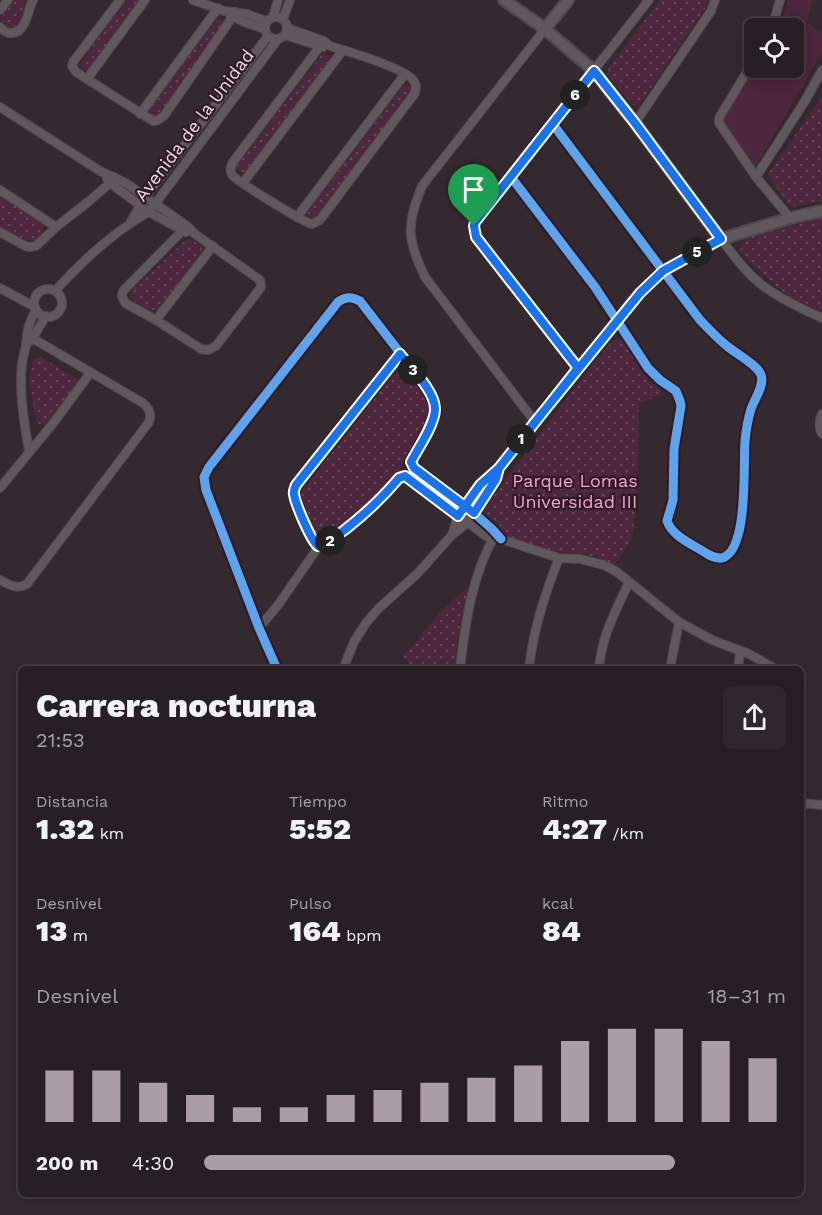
<!DOCTYPE html>
<html lang="es">
<meta charset="utf-8">
<style>
body{margin:0;font-family:"Work Sans",sans-serif;background:#2f272b;color:#f1f3f6;height:100vh;display:flex;flex-direction:column;font-size:22px;white-space:nowrap}
*{box-sizing:border-box;margin:0}
p{font-size:20px;color:#a4a2a6}
.icon{flex:none;width:33px;height:33px;fill:none;stroke:currentColor;stroke-width:2;stroke-linecap:round;stroke-linejoin:round}
.map{position:relative;flex:1;overflow:hidden}
.side{position:absolute;left:18px;top:666px;width:786px;height:531px;display:flex;flex-direction:column;background:#271f23;border-radius:9px;box-shadow:0 3px 15px #0003,0 0 0 2px #433d41}
.side>*{flex:none}
.controls{position:absolute;left:744px;top:18px;display:grid;gap:12px}
.controls a{display:grid;place-items:center;width:60px;height:60px;border-radius:9px;background:#271f23;box-shadow:0 3px 15px #0003,0 0 0 2px #433d41;font-size:30px}
.pin{position:absolute;display:grid;place-items:center;width:51px;height:51px;color:#fff;margin:-62px -26px;border-radius:50% 50% 50% 0;rotate:-45deg;box-shadow:0 0 6px #0007}
.pin .icon{rotate:45deg}
.km{position:absolute;width:30px;height:30px;margin:-15px;border-radius:50%;background:#222;color:#fff;font-size:16px;line-height:30px;text-align:center}
.round{display:grid;place-items:center;flex:none;width:63px;height:63px;border-radius:9px;background:#2f272b}
.head{display:flex;align-items:center;justify-content:space-between;height:102px;padding:0 18px}
h1{font-size:33px;font-weight:800;line-height:45px}
.stats{display:grid;grid-template-columns:repeat(3,1fr);gap:9px;height:102px;padding:6px 18px}
.stats div{display:grid;align-content:center}
.stats b{font-size:30px;font-weight:800}
.stats small{font-size:16px;font-weight:400}
.stats p{font-size:16px}
.chart{height:168px;padding:12px 18px}
.chart p{display:flex;justify-content:space-between}
.chart svg{width:100%;height:108px;margin-top:6px;stroke:#aa9da4;stroke-width:6}
ul{padding:0 18px;list-style:none;font-size:20px}
li{display:grid;grid-template-columns:96px 72px 1fr;align-items:center;height:45px}
li i{height:15px;border-radius:8px;background:#aa9da4}
.map>svg:first-child{display:block}
</style>
<div class="map">
<svg width="822" height="1215" viewBox="0 0 822 1215">
<defs>
<pattern id="park-dots" width="8" height="8" patternUnits="userSpaceOnUse" patternTransform="scale(1.5)"><rect width="8" height="8" fill="#4c273d"/><path d="M2 2h.1M6 6h.1" fill="none" stroke="#664659" stroke-width="1.8" stroke-linecap="round"/></pattern>
</defs>
<rect width="100%" height="100%" fill="#34292f"/>
<polygon fill="#4c273d" points="788,0 812,0 807,23 822,33 822,52 755,168 724,126 723,117 756,68 794,68 794,28 780,28"/>
<g fill="url(#park-dots)">
<path d="M14,0h13c-7,12 -1,23 -13,30l-10,-2 -4,-9z"/>
<polygon points="126,0 141,0 90,69 86,71 79,65 82,60"/>
<polygon points="660,0 709,0 706,7 638,107 633,105 607,75 609,67"/>
<polygon points="218,18 227,22 227,24 158,115 154,116 150,113 149,108"/>
<polygon points="323,53 331,57 332,59 247,172 244,174 237,169 237,165"/>
<polygon points="404,85 409,86 412,90 412,94 315,220 308,215 307,212"/>
<polygon points="822,96 822,201 792,207 785,200 769,177 768,174"/>
<path d="M0,196l41,27 3,4c-8,27 -28,8 -44,0z"/>
<polygon points="822,219 822,312 790,297 777,287 740,252 741,245 749,236 781,227"/>
<path d="M187,239h4l11,7v5l-43,59c-12,2 -23,-4 -29,-14l3,-7z"/>
<path d="M619,339c11,7 14,21 22,31 7,9 15,17 24,24l-26,9 -2,87 -4,43 -3,8 -15,25 -18,-9 -61,-9 -28,-12 -18,-11 -8,-9 1,-5 33,-46 81,-106 14,-17z"/>
<polygon points="41,357 77,379 77,385 50,419 46,423 41,426 36,421 29,382 33,359"/>
<path d="M401,370c15,6 24,23 33,36l-2,8 -29,51 -17,22 -20,20 -41,33 -9,-2 -15,-42 1,-5 92,-117z"/>
<polygon points="469,586 458,635 457,661 455,669 424,669 411,666 402,656 412,647 440,612"/>
</g>
<g fill="none" stroke-linecap="round" stroke-linejoin="round">
<g stroke="#51474c" stroke-width="10">
<g id="street">
<polyline points="120,0 73,62 72,66 76,72 153,121 158,120 164,116 236,12"/>
<polyline points="193,0 224,11 247,14 266,21"/>
<polyline points="0,10 8,0"/>
<polyline points="230,15 244,22 264,29"/>
<circle cx="276" cy="28" r="11"/>
<polyline points="273,17 278,0"/>
<polyline points="283,19 290,0"/>
<path d="M0,27c7,9 19,8 24,-3 5,-8 4,-15 9,-24"/>
<path d="M287,28l37,13 6,5c17,5 74,22 83,34 4,4 3,8 2,13l-95,127 -8,4c-9,-2 -74,-42 -80,-49 -3,-5 -1,-9 1,-13l91,-121"/>
<polyline points="772,28 780,0"/>
<polyline points="285,35 323,47"/>
<polyline points="754,60 719,118 719,123 756,177 790,218"/>
<polyline points="87,79 145,0"/>
<polyline points="0,107 100,171 126,183 187,226 195,234 260,280 261,287 259,290 216,346 208,350 201,349 156,320 125,303 122,296 123,291 187,226"/>
<polyline points="140,114 218,8"/>
<polyline points="635,123 711,11 715,0"/>
<path d="M511,177l84,110 53,81 12,12 16,11 4,10 1,5 -7,43 -1,51 -6,21c5,14 22,22 34,29 6,4 13,9 21,8 27,-7 21,-95 23,-117 1,-11 3,-22 6,-32 3,-9 14,-24 10,-34 -3,-10 -26,-22 -34,-29 -10,-8 -18,-17 -27,-26l-148,-197"/>
<polyline points="756,177 805,101 822,70"/>
<polyline points="107,179 110,183 149,212 186,232"/>
<polyline points="243,183 343,50"/>
<polyline points="0,190 56,227"/>
<polyline points="297,217 405,74"/>
<polyline points="131,221 145,197 268,36"/>
<polyline points="0,232 25,246 30,247 36,246 56,227 88,202 110,183 114,177"/>
<polyline points="0,288 35,307"/>
<circle cx="48" cy="303" r="14"/>
<path d="M55,291c28,-31 58,-59 94,-79l129,-173"/>
<polyline points="156,320 213,246"/>
<polyline points="31,341 46,316"/>
<polyline points="578,368 476,237 474,231 475,222 649,0"/>
<path d="M822,414c-3,7 -4,13 0,20"/>
<path d="M535,422l-110,-145c-18,-37 -19,-52 -3,-91l123,-157"/>
<path d="M29,451c-5,-29 -10,-58 -7,-88 1,-6 3,-12 4,-18 1,-14 3,-23 10,-35"/>
<polyline points="0,488 55,421 90,373"/>
<path d="M452,535l6,-19 22,-31 19,-17 36,-46 105,-129 23,-22 58,-32c14,18 28,38 48,51 16,11 35,20 53,28"/>
<path d="M319,546c-8,-5 -24,-43 -25,-52 -1,-4 1,-6 2,-9l104,-131"/>
<path d="M0,580c10,5 17,10 27,4l122,-162c3,-8 0,-14 -6,-19l-116,-68"/>
<path d="M259,628l19,-23 41,-59c17,-6 45,-31 59,-45 7,-7 17,-23 27,-25l81,60 7,3h8l58,19 21,1 24,6 13,7 62,50 33,18 37,14 27,15"/>
<path d="M277,669l-18,-41 -53,-138 -2,-13 5,-10 129,-165c7,-5 13,-6 22,-1l61,79 7,10 8,17 -1,7 -5,13 -20,35 2,5 62,46 18,16 9,10"/>
<polyline points="343,669 354,642 366,623 378,609 418,573 452,535 467,523 489,491 496,479 499,468"/>
<path d="M460,669c5,-45 12,-94 35,-134"/>
<path d="M529,669c4,-39 16,-75 30,-111"/>
<path d="M599,669c2,-31 17,-59 30,-87"/>
<polyline points="670,669 679,622"/>
<polyline points="738,669 740,651"/>
<polyline points="801,709 801,722"/>
<polyline points="801,803 822,805"/>
</g>
</g>
<g stroke="#51474c" stroke-width="14">
<g id="secondary">
<polyline points="504,0 545,29 594,71 635,123 721,239 790,218 822,211"/>
<polyline points="545,29 568,0"/>
</g>
</g>
<use href="#street" stroke="#60585c" stroke-width="8"/>
<use href="#secondary" stroke="#60585c" stroke-width="10"/>
<g stroke="#2f1a26" stroke-width="13">
<g id="cycleway">
<path d="M511,177l84,110 53,81 12,12 16,11 4,10 1,5 -7,43 -1,51 -6,21c5,14 22,22 34,29 6,4 13,9 21,8 27,-7 21,-95 23,-117 1,-11 3,-22 6,-32 3,-9 14,-24 10,-34 -3,-10 -26,-22 -34,-29 -10,-8 -18,-17 -27,-26l-148,-197"/>
<path d="M277,669l-18,-41 -53,-138 -2,-13 5,-10 129,-165c7,-5 13,-6 22,-1l61,79 7,10 8,17 -1,7 -5,13 -20,35 2,5 62,46 18,16 9,10"/>
</g>
</g>
<use href="#cycleway" stroke="#60a3ed" stroke-width="9"/>
</g>
<g fill="none" stroke-linecap="round" stroke-linejoin="round">
<g stroke="#fff" stroke-width="12">
<path id="route" d="M474,226l2,11 102,131 -79,100 -19,17 -22,31 -53,-40 -6,2c-16,19 -33,35 -52,50 -9,7 -17,14 -29,18 -7,-5 -23,-43 -24,-52 -1,-3 1,-6 2,-9l104,-131c11,14 36,38 35,56 -1,16 -17,38 -24,52l3,6 60,45 22,-34 3,-11 36,-46 105,-129 23,-22 58,-32 -86,-116 -41,-52 -119,151 -1,4"/>
</g>
<use href="#route" stroke="#1a73e8" stroke-width="8"/>
</g>
<g text-anchor="middle" dominant-baseline="central" stroke-width="4.5" stroke-linejoin="round" paint-order="stroke">
<g font-size="18" fill="#eadce3" stroke="#2f1a26">
<text transform="translate(194 125) rotate(-53)">Avenida de la Unidad</text>
</g>
<g font-size="18" fill="#f4a3d0" stroke="#2f1a26">
<text x="575" y="480">Parque Lomas<tspan x="575" dy="21">Universidad III</tspan></text>
</g>
</g>
</svg>
<div class="controls">
<a><svg class="icon" aria-label="locate" viewBox="0 0 24 24"><circle cx="12" cy="12" r="6"/><path d="M12 2v4M12 18v4M2 12h4M18 12h4"/></svg></a>
</div>
<div class="pin" style="left:474px;top:226px;background:#1e9e55"><svg class="icon" aria-label="arrive" viewBox="0 0 24 24"><path d="M6 21V4h12l-3 4 3 4H6"/></svg></div>
<b class="km" style="left:521px;top:439px">1</b>
<b class="km" style="left:330px;top:541px">2</b>
<b class="km" style="left:413px;top:370px">3</b>
<b class="km" style="left:697px;top:252px">5</b>
<b class="km" style="left:575px;top:95px">6</b>
<section class="side">
<div class="head"><div><h1>Carrera nocturna</h1><p>21:53</p></div><a class="round"><svg class="icon" aria-label="share" viewBox="0 0 24 24"><path d="M12 15V3M7 8l5-5 5 5M5 13v7h14v-7"/></svg></a></div>
<div class="stats">
<div><p>Distancia</p><b>1.32<small> km</small></b></div>
<div><p>Tiempo</p><b>5:52</b></div>
<div><p>Ritmo</p><b>4:27<small> /km</small></b></div>
</div>
<div class="stats">
<div><p>Desnivel</p><b>13<small> m</small></b></div>
<div><p>Pulso</p><b>164<small> bpm</small></b></div>
<div><p>kcal</p><b>84</b></div>
</div>
<div class="chart"><p><span>Desnivel</span>18–31 m</p>
<svg viewBox="0 0 160 44" preserveAspectRatio="none"><path d="M5 44V23M15 44V23M25 44V28M35 44V33M45 44V38M55 44V38M65 44V33M75 44V31M85 44V28M95 44V26M105 44V21M115 44V11M125 44V6M135 44V6M145 44V11M155 44V18"/></svg>
</div>
<ul>
<li><b>200 m</b>4:30<i style="width:81%"></i></li>
</ul>
</section>
</div>
